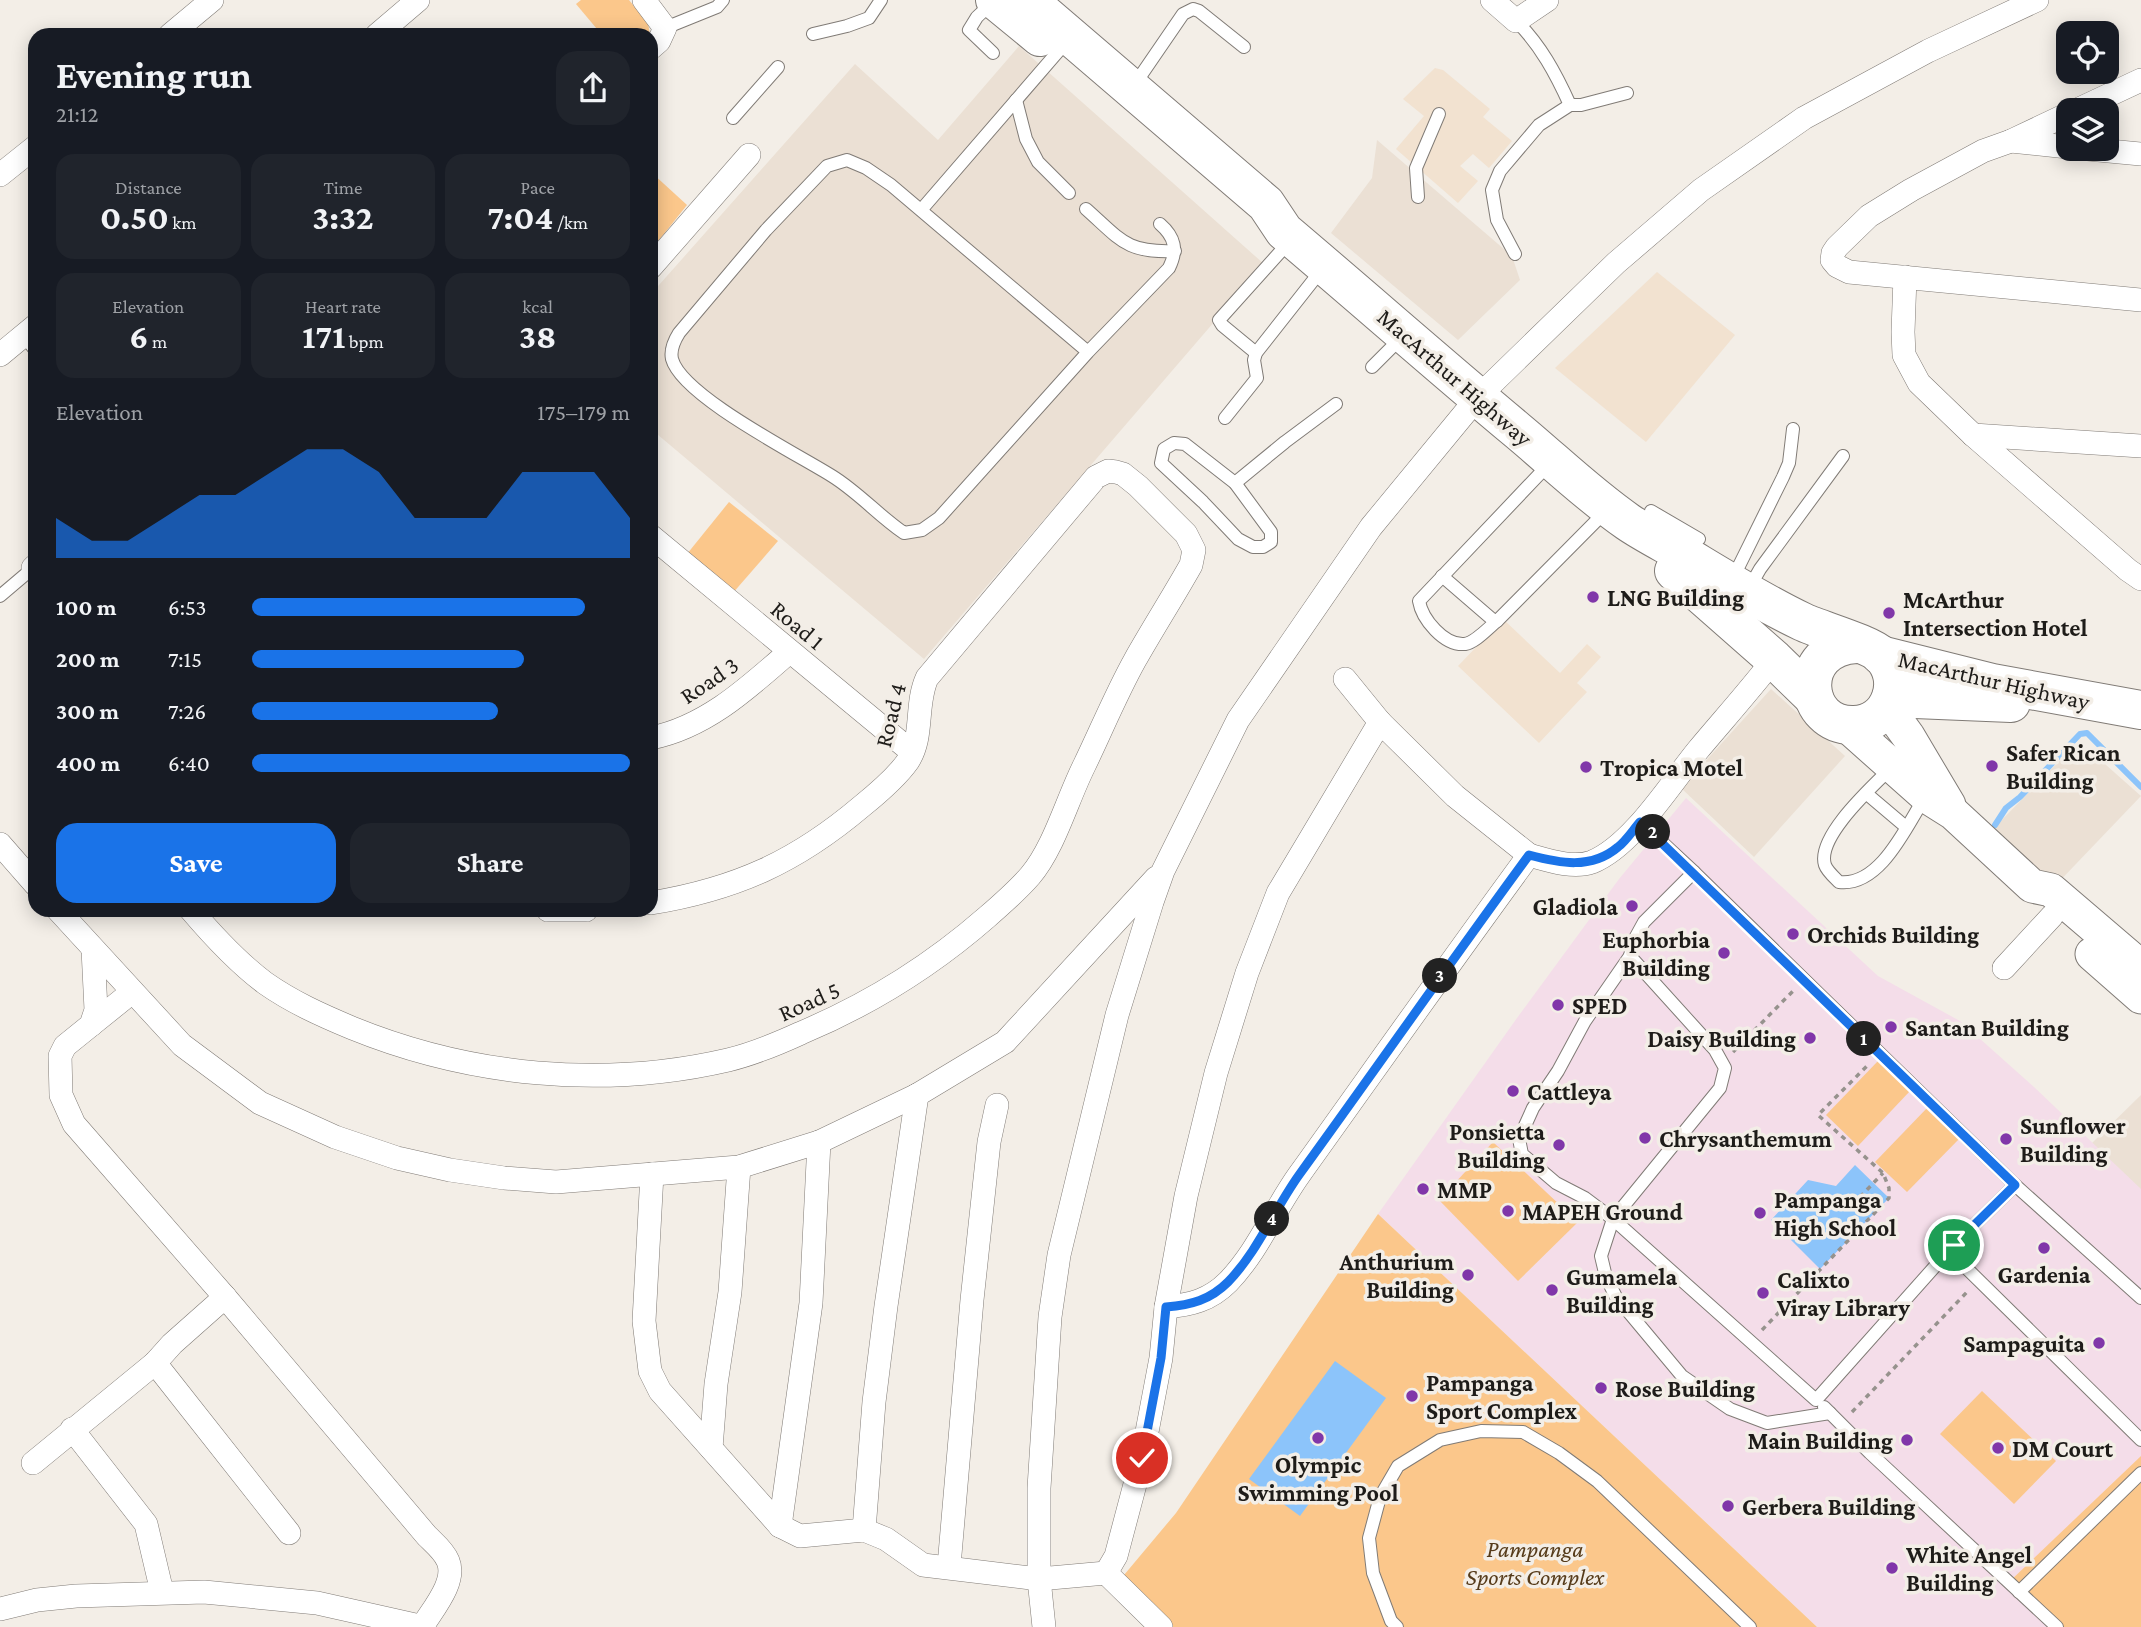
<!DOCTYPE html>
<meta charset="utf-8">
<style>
body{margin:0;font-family:"Crimson Pro",serif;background:#20242c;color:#f1f3f6;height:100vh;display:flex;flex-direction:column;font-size:26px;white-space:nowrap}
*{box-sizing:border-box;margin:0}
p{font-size:23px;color:#9ea1a6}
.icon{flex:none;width:38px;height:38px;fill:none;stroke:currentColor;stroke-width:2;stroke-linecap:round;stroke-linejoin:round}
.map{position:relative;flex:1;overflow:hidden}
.drawer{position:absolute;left:28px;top:28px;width:630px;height:889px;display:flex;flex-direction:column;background:#171b24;border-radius:21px;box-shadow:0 4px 18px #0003}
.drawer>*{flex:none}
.tools{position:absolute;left:2056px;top:21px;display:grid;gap:14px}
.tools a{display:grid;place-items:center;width:63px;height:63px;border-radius:14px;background:#171b24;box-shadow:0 4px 18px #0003;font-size:35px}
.pin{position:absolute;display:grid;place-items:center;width:60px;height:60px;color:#fff;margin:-30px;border:4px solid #fff;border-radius:50%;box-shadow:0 2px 7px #0007}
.km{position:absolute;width:35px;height:35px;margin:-18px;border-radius:50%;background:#222;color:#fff;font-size:19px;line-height:35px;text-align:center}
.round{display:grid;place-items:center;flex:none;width:74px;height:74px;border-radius:21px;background:#20242c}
.headline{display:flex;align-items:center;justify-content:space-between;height:119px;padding:0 28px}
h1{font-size:38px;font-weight:700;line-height:52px}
.stats{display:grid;grid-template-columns:repeat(3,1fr);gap:10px;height:119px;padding:7px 28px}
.stats div{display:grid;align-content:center;border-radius:18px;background:#20242c;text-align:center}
.stats b{font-size:35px;font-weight:700}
.stats small{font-size:19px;font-weight:400}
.stats p{font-size:19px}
.chart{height:196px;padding:14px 28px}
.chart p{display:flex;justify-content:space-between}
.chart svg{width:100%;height:126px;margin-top:7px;fill:#1a73e8;opacity:.7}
.action{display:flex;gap:14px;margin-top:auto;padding:14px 28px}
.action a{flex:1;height:80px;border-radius:21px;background:#1a73e8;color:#fff;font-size:28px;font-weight:700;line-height:80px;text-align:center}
.action a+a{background:#20242c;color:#f1f3f6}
ul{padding:0 28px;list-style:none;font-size:23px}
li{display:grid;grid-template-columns:112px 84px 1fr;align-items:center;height:52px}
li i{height:18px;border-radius:9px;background:#1a73e8}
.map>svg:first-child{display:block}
</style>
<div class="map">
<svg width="2141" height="1627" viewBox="0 0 2141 1627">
<rect width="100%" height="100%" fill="#f3eee7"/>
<g fill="#ebe0d4">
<polygon points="1019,46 1264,264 924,659 651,429 651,294 855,64 938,140"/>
<polygon points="1377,140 1512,256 1520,280 1458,340 1331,233 1372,178"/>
<polygon points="1771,689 1845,756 1754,857 1681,788"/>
<polygon points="2079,741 2141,796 2053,888 1993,829"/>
<polygon points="2141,1095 2141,1191 2091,1144"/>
</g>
<g fill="#f2e2d0">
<polygon points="1435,68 1443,70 1490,109 1483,117 1512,141 1489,168 1473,154 1460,166 1478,181 1458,203 1396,149 1424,116 1403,99"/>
<polygon points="1657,272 1735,335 1646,442 1555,368"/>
<polygon points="1503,619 1560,673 1587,644 1601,657 1577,683 1587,692 1539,743 1458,666"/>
</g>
<polygon fill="#f4dde9" points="1686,798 1878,976 1960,1021 2034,1087 2141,1189 2141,1627 1817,1627 1378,1214 1517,1018 1619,879"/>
<g fill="#fbc78b">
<polygon points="581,0 629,0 648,23 650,35 602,35 576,4"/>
<polygon points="652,173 687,205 651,250 651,174"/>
<polygon points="729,502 778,541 732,594 687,554"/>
<polygon points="1878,1061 1910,1091 1858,1146 1826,1115"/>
<polygon points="1928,1107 1960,1138 1907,1192 1875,1162"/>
<polygon points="1493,1142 1578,1222 1518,1281 1439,1200"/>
<polygon points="1378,1214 1817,1627 1166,1627 1119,1581 1176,1513"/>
<polygon points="1982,1391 2056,1461 2014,1504 1940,1434"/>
<polygon points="2141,1456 2141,1627 2055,1627 2009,1582"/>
</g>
<g fill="#8cc4fa">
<polygon points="1855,1165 1889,1198 1820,1269 1771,1220 1808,1180 1836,1186"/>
<polygon points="1335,1361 1386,1398 1300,1516 1249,1479"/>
</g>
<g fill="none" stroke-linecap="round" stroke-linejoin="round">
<polyline stroke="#8cc4fa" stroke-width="6" points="1995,825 2006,808 2020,797 2080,734 2087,733 2141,787"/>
<g stroke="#807b76" stroke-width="14">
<g id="service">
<polyline points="992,3 977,17 969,30 993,53"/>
<path d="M1516,21c24,23 40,53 54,84h11l46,-12"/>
<polyline points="665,28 717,7 723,0"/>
<polyline points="813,34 847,26 869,18 881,0"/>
<polyline points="1135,84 1183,14 1193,9 1199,11 1244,47"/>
<polyline points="1016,100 1026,139 1038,162 1069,193"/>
<polyline points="733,118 778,67"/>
<polyline points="1418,197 1416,168 1439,114"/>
<polyline points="922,209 1068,40"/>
<path d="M1086,209c35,31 40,44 89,42"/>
<polyline points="1515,254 1497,220 1492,190 1500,171 1539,125 1570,105"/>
<polyline points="24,336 35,350"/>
<path d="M1088,352l-197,-167 -25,-17 -19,-8 -20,6 -61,64 -87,103c-5,8 -9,17 -7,26 10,37 125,95 160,117 26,16 47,40 72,57l18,-3 17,-12 149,-166 81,-84c9,-18 6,-31 -9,-44"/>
<polyline points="1256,353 1222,325 1219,320 1290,241"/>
<polyline points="1372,367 1401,338"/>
<polyline points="1225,418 1257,378 1254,360 1256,353 1323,268"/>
<polygon points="1174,443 1185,444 1235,483 1271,532 1271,542 1263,547 1253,547 1238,539 1203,502 1161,463 1164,449"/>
<polyline points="1235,483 1285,442 1336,404"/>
<polyline points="1651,511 1699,539"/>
<polyline points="1442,576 1493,620 1497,621 1607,510"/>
<polyline points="1732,580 1783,477 1789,463 1793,429"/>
<polyline points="1748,590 1760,569 1843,456"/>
<polyline points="0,596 33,568"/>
<path d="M1497,621c-9,7 -21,21 -32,23 -21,2 -43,-25 -46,-43l131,-138"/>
<path d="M1891,768c-18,18 -75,69 -66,97 2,6 9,12 14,17 41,5 67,-55 86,-85"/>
<polyline points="1867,794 1906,827"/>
<polyline points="1640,822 1694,872 1644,922 1633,942 1630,956 1585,1021 1558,1071 1533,1108 1519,1139 1522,1154 1556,1183 1585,1198 1613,1219 1816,1400 1954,1245 2015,1185"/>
<polyline points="1694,872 2015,1185 2141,1298"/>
<polyline points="1630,956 1715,1050 1725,1068 1720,1088 1613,1219 1601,1256 1606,1277 1616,1297 1682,1376 1730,1409 1767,1423 1830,1413"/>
<polyline points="1949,1251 2141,1440"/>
<polyline points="1824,1407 1870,1453 2057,1627"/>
<polyline points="2019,1592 2141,1473"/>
<polyline points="1397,1627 1391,1621 1373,1573 1369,1538 1380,1497 1398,1466 1440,1440 1481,1431 1523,1432 1559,1453 1597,1481 1750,1627"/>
</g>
</g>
<g stroke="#807b76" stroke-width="24">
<g id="minor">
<polyline points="644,0 665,28 659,41 651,48"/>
<polyline points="1492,0 1516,21 1547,0"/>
<polyline points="170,35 212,0"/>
<polyline points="377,35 418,0"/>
<polyline points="2077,110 2141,80"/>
<polyline points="2068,114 2011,141 1983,151 1911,190 1869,216 1837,247 1833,253 1832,260 1837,266 1849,272 2141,300"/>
<polyline points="2011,141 2068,147"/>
<polyline points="2088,149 2141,154"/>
<polyline points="0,175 35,147"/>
<polyline points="651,267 749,155"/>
<polyline points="1905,277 1903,332 1904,355 1919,383 1973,435 2128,570 2141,579"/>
<polyline points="0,355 35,326"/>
<polyline points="1973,435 2141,446"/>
<polyline points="651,536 912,752"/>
<polyline points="33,568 35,566"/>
<polyline points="1345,679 1380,722"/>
<path d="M651,738c55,-11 97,-50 138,-86"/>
<polyline points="0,844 35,884"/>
<polyline points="58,910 182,1045 260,1103 335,1137 397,1158 450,1170 504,1178 556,1182 739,1167 819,1142 917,1095 1005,1042 1156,878"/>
<path d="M191,910c23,27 46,52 74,73 27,19 56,32 87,45 118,48 251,61 376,32 25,-6 49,-16 73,-27 69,-29 130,-67 186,-116 15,-13 30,-26 43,-41 24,-28 37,-76 54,-110 17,-35 32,-72 51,-106 18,-32 38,-63 56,-95l3,-15 -8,-16 -48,-48 -15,-12 -7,-2 -8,-1 -12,6 -169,201c-12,26 -3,59 -19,83 -12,17 -30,32 -46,45 -66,56 -126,83 -211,97"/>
<polyline points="548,910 586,910"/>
<path d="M93,949l3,61 -5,15 -26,21 -5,10 1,39 13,29 151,173 202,239c7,7 17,15 21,25 9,21 -16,49 -26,66"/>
<polyline points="2004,968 2052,916"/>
<polyline points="91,1025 132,992"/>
<polyline points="652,1174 644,1321 650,1371 660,1391 780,1526 800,1536 864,1530 886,1539 923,1565 1039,1579 1106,1573"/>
<path d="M1166,1307c25,-2 44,-7 62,-25 30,-31 46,-72 71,-107 76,-106 152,-214 230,-320 18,5 44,14 63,7 40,-16 79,-79 106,-112 26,-31 52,-60 76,-91"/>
<polyline points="155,1363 289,1533"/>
<polyline points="72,1429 146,1524 162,1592"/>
<polyline points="711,1448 716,1384 730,1292 739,1167"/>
<polyline points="33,1463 155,1363 172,1344 225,1297"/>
<polyline points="780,1526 811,1303 819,1142"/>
<polyline points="864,1530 874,1402 886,1306 917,1095"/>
<polyline points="949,1566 972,1300 989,1142 997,1105"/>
<polyline points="1106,1573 1116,1556 1142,1458 1161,1358 1166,1307 1186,1196 1216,1073 1247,973 1278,893 1380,722 1455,796 1529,855"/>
<polyline points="1106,1573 1161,1627"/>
<polyline points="0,1609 37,1600 76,1596 204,1592 317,1603 424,1627"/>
<polyline points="1044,1627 1039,1579 1039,1488 1050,1317 1059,1255 1117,1015 1152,902 1163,871 1238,720 1371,527 1478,397 1616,263 1701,190 1804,118 1928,51 2037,0"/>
</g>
</g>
<g stroke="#807b76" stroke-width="35">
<g id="secondary">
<polyline points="1887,707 1908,736 1949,805"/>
<polyline points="1845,724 1926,796 1953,813 2032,886 2051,890 2141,967"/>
<polyline points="2092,954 2141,997"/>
</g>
</g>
<g stroke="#807b76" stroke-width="40">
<g id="trunk">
<polyline points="995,0 1040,37"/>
<path d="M1028,0l238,204 18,27c78,66 155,134 234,200 36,30 71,64 110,91 19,13 40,23 60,35 38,23 75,46 115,65 17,8 67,22 78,33 25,25 9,69 -27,70 -52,2 -60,-77 2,-81"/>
<polyline points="1674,571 1774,659 1814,698"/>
<polyline points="1880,655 1992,683 2141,710"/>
<polyline points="1891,698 2011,703"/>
</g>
</g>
<g stroke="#96928d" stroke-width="3.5" stroke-dasharray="5 5" stroke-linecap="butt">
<polyline points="1733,1052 1794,990"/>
<polyline points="1860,1197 1883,1173"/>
<polyline points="1762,1330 1889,1198 1889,1188 1883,1173 1818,1115 1870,1063"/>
<polyline points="1852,1412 1968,1291"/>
</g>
<use href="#service" stroke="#fff" stroke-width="12"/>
<use href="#minor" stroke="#fff" stroke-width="23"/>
<use href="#secondary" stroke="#fff" stroke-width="33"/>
<use href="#trunk" stroke="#fff" stroke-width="38"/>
</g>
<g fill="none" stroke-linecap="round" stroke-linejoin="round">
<g stroke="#fff" stroke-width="14">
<path id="route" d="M1142,1458l19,-100 5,-51c25,-2 44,-7 62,-25 30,-31 46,-72 71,-107 77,-106 152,-214 230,-320 30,8 62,15 89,-8 8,-6 15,-17 22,-25l375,363 -61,60"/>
</g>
<use href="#route" stroke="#1a73e8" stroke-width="9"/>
</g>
<g fill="#8037a9" stroke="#f3eee7" stroke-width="2.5">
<circle cx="1593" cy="597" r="7"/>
<circle cx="1889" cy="613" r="7"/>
<circle cx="1992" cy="766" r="7"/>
<circle cx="1586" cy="767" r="7"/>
<circle cx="1632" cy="906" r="7"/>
<circle cx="1793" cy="934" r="7"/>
<circle cx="1724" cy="953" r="7"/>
<circle cx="1558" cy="1005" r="7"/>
<circle cx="1891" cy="1027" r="7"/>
<circle cx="1810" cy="1038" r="7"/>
<circle cx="1513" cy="1091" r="7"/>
<circle cx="1645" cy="1138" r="7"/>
<circle cx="2006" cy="1139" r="7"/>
<circle cx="1559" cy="1145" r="7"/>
<circle cx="1423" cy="1189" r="7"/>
<circle cx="1508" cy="1211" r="7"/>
<circle cx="1760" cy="1213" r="7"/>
<circle cx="2044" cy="1248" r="7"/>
<circle cx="1468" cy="1275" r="7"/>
<circle cx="1552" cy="1290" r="7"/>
<circle cx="1763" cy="1293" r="7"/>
<circle cx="2099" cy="1343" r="7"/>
<circle cx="1601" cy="1388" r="7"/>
<circle cx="1412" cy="1396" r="7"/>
<circle cx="1318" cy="1438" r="7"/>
<circle cx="1907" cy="1440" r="7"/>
<circle cx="1998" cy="1448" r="7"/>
<circle cx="1728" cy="1506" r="7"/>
<circle cx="1892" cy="1568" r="7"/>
</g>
<g text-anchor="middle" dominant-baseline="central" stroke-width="7" stroke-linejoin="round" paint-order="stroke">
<g font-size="24" fill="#1e1c19" stroke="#f3eee7">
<text transform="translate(1455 377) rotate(41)">MacArthur Highway</text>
<text transform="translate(798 625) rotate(40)">Road 1</text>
<text transform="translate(709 680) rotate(-34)">Road 3</text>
<text transform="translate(1994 680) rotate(13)">MacArthur Highway</text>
<text transform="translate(890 715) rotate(-76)">Road 4</text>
<text transform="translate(809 1001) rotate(-24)">Road 5</text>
</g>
<g font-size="24" font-weight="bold" fill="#1e1c19" stroke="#f3eee7" text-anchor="start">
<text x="1607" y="597">LNG Building</text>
<text x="1903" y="599">McArthur<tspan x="1903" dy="28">Intersection Hotel</tspan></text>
<text x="2006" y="752">Safer Rican<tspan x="2006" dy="28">Building</tspan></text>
<text x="1600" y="767">Tropica Motel</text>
<text x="1618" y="906" text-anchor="end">Gladiola</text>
<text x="1807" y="934">Orchids Building</text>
<text x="1710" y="939" text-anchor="end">Euphorbia<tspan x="1710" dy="28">Building</tspan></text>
<text x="1572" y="1005">SPED</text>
<text x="1905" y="1027">Santan Building</text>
<text x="1796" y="1038" text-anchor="end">Daisy Building</text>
<text x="1527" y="1091">Cattleya</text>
<text x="2020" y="1125">Sunflower<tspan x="2020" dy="28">Building</tspan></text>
<text x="1545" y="1131" text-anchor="end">Ponsietta<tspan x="1545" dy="28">Building</tspan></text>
<text x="1659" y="1138">Chrysanthemum</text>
<text x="1437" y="1189">MMP</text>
<text x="1774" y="1199">Pampanga<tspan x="1774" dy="28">High School</tspan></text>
<text x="1522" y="1211">MAPEH Ground</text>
<text x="1454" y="1261" text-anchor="end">Anthurium<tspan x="1454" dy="28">Building</tspan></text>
<text x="2044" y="1274" text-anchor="middle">Gardenia</text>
<text x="1566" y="1276">Gumamela<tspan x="1566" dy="28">Building</tspan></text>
<text x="1777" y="1279">Calixto<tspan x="1777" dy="28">Viray Library</tspan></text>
<text x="2085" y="1343" text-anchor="end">Sampaguita</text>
<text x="1426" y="1382">Pampanga<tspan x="1426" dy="28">Sport Complex</tspan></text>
<text x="1615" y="1388">Rose Building</text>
<text x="1893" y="1440" text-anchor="end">Main Building</text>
<text x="2012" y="1448">DM Court</text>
<text x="1318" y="1464" text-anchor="middle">Olympic<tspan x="1318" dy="28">Swimming Pool</tspan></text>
<text x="1742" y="1506">Gerbera Building</text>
<text x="1906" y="1554">White Angel<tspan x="1906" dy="28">Building</tspan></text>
</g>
<g font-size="24" font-style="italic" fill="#563b1a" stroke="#f3eee7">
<text x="1535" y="1548">Pampanga<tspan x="1535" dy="28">Sports Complex</tspan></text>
</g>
</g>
</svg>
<div class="tools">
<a><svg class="icon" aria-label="locate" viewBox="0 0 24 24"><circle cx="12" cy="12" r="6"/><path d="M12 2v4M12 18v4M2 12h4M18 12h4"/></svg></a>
<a><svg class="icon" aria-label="layers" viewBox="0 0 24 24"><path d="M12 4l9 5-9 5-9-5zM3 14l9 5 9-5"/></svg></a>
</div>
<div class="pin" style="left:1954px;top:1245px;background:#1e9e55"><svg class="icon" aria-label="arrive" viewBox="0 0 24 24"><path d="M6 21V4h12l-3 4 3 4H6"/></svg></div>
<div class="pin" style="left:1142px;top:1458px;background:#d93025"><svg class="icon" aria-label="check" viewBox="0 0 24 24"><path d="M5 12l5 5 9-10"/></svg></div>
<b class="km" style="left:1864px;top:1039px">1</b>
<b class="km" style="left:1653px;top:832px">2</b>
<b class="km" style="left:1440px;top:976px">3</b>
<b class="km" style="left:1272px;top:1219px">4</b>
<section class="drawer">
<div class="headline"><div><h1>Evening run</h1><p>21:12</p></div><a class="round"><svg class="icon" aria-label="share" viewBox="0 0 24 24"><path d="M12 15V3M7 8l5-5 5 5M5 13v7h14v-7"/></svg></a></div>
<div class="stats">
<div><p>Distance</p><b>0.50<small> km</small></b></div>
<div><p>Time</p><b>3:32</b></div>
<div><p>Pace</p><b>7:04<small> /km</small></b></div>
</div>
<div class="stats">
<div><p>Elevation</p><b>6<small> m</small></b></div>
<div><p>Heart rate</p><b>171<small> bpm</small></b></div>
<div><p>kcal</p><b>38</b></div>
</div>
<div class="chart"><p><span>Elevation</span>175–179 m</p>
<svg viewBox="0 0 160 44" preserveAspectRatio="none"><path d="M0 44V30L10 38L20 38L30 30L40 22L50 22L60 14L70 6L80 6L90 14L100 30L110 30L120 30L130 14L140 14L150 14L160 30V44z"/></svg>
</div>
<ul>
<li><b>100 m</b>6:53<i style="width:88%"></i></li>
<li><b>200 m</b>7:15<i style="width:72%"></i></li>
<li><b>300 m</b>7:26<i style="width:65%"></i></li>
<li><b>400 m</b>6:40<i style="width:100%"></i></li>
</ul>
<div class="action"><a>Save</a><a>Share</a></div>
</section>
</div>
